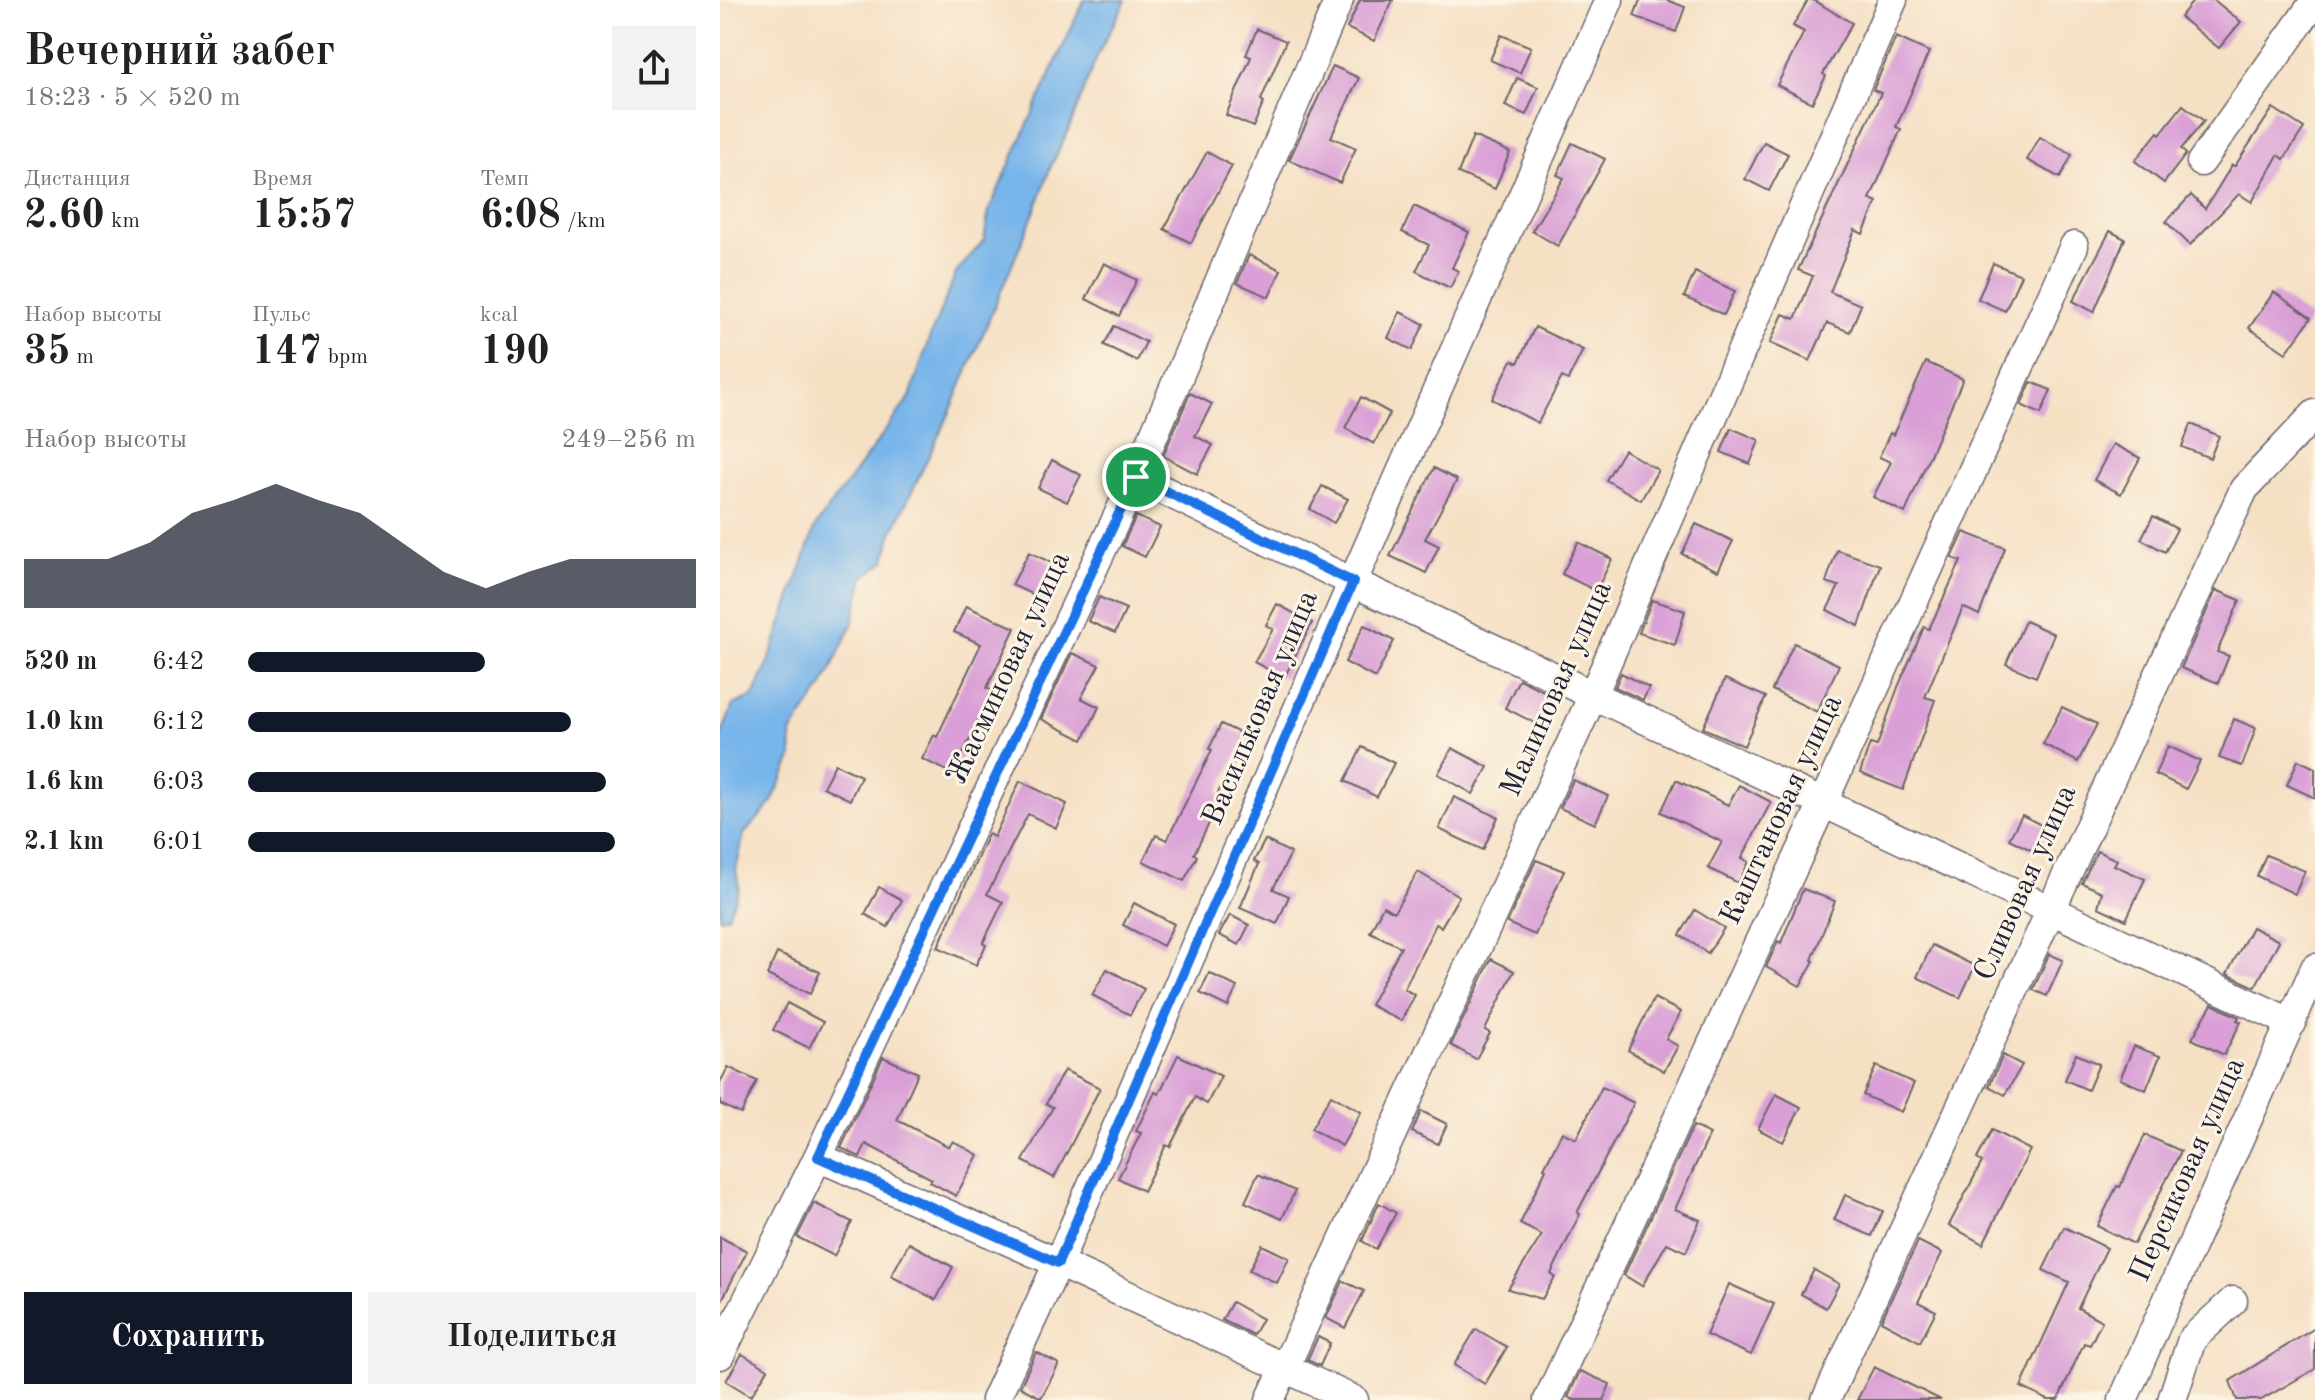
<!DOCTYPE html>
<html lang="ru">
<meta charset="utf-8">
<style>
body{margin:0;font-family:"Old Standard TT",serif;background:#f2f2f2;color:#222;height:100vh;display:flex;flex-direction:column;font-size:30px;white-space:nowrap}
*{box-sizing:border-box;margin:0}
p{font-size:26px;color:#767676}
.icon{flex:none;width:44px;height:44px;fill:none;stroke:currentColor;stroke-width:2;stroke-linecap:round;stroke-linejoin:round}
.map{position:relative;flex:1;overflow:hidden}
.side{display:flex;flex-direction:column;background:#fff;width:720px}
.side>*{flex:none}
.pin{position:absolute;display:grid;place-items:center;width:68px;height:68px;color:#fff;margin:-34px;border:4px solid #fff;border-radius:50%;box-shadow:0 2px 8px #0007}
.round{display:grid;place-items:center;flex:none;width:84px;height:84px;border-radius:0px;background:#f2f2f2}
.head{display:flex;align-items:center;justify-content:space-between;height:136px;padding:0 24px}
h1{font-size:44px;font-weight:700;line-height:60px}
.figures{display:grid;grid-template-columns:repeat(3,1fr);gap:12px;height:136px;padding:8px 24px}
.figures div{display:grid;align-content:center}
.figures b{font-size:40px;font-weight:700}
.figures small{font-size:22px;font-weight:400}
.figures p{font-size:22px}
.chart{height:224px;padding:16px 24px}
.chart p{display:flex;justify-content:space-between}
.chart svg{width:100%;height:144px;margin-top:8px;fill:#111827;opacity:.7}
.cta{display:flex;gap:16px;margin-top:auto;padding:16px 24px}
.cta a{flex:1;height:92px;border-radius:0px;background:#111827;color:#fff;font-size:32px;font-weight:700;line-height:92px;text-align:center}
.cta a+a{background:#f2f2f2;color:#222}
ul{padding:0 24px;list-style:none;font-size:26px}
li{display:grid;grid-template-columns:128px 96px 1fr;align-items:center;height:60px}
li i{height:20px;border-radius:10px;background:#111827}
main{display:flex;flex:1;min-height:0}
.map>svg:first-child{display:block}
</style>
<main>
<section class="side">
<div class="head"><div><h1>Вечерний забег</h1><p>18:23 · 5 × 520 m</p></div><a class="round"><svg class="icon" aria-label="share" viewBox="0 0 24 24"><path d="M12 15V3M7 8l5-5 5 5M5 13v7h14v-7"/></svg></a></div>
<div class="figures">
<div><p>Дистанция</p><b>2.60<small> km</small></b></div>
<div><p>Время</p><b>15:57</b></div>
<div><p>Темп</p><b>6:08<small> /km</small></b></div>
</div>
<div class="figures">
<div><p>Набор высоты</p><b>35<small> m</small></b></div>
<div><p>Пульс</p><b>147<small> bpm</small></b></div>
<div><p>kcal</p><b>190</b></div>
</div>
<div class="chart"><p><span>Набор высоты</span>249–256 m</p>
<svg viewBox="0 0 160 44" preserveAspectRatio="none"><path d="M0 44V29L10 29L20 29L30 24L40 15L50 11L60 6L70 11L80 15L90 24L100 33L110 38L120 33L130 29L140 29L150 29L160 29V44z"/></svg>
</div>
<ul>
<li><b>520 m</b>6:42<i style="width:53%"></i></li>
<li><b>1.0 km</b>6:12<i style="width:72%"></i></li>
<li><b>1.6 km</b>6:03<i style="width:80%"></i></li>
<li><b>2.1 km</b>6:01<i style="width:82%"></i></li>
</ul>
<div class="cta"><a>Сохранить</a><a>Поделиться</a></div>
</section>
<div class="map">
<svg width="1595" height="1400" viewBox="0 0 1595 1400">
<rect width="100%" height="100%" fill="#fcf5e5"/>
<filter id="ink" filterUnits="userSpaceOnUse"><feTurbulence type="fractalNoise" baseFrequency=".0125" numOctaves="2"/><feDisplacementMap in="SourceGraphic" scale="16" xChannelSelector="R" yChannelSelector="G"/><feConvolveMatrix kernelMatrix="1 2 1 2 8 2 1 2 1" color-interpolation-filters="sRGB"/></filter>
<filter id="wash" filterUnits="userSpaceOnUse"><feTurbulence type="fractalNoise" baseFrequency=".006" numOctaves="4" result="noise"/><feDisplacementMap in="SourceGraphic" scale="32" xChannelSelector="R" yChannelSelector="G"/><feGaussianBlur stdDeviation="1.8" result="paint"/><feColorMatrix in="noise" values="0 0 0 0 0 0 0 0 0 0 0 0 0 0 0 0 0 1.4 0 .05"/><feComposite in="paint" operator="in"/></filter>
<g filter="url(#wash)">
<rect width="100%" height="100%" fill="#f5e0c4"/>
<polygon fill="#78b5ea" stroke="#4d6c92" stroke-width="2" points="364,0 406,0 378,54 348,131 331,166 316,208 230,412 171,535 165,561 144,577 132,625 103,686 71,733 72,758 51,804 24,834 16,870 19,888 8,916 0,918 0,739 13,705 34,696 47,666 95,527 190,397 209,339 236,273 264,240 269,210"/>
<g id="blocks">
<g fill="#d99fd6">
<polygon points="640,0 673,0 654,41 627,28"/>
<polygon points="920,0 947,0 965,7 956,32 914,16"/>
<polygon points="1088,0 1093,0 1132,23 1103,74 1106,76 1092,103 1057,85 1084,32 1073,26"/>
<polygon points="1474,0 1494,0 1521,22 1499,48 1460,17"/>
<polygon points="537,29 566,41 541,100 544,102 533,127 506,115 531,57 526,55"/>
<polygon points="781,35 811,47 800,73 770,60"/>
<polygon points="1176,37 1209,52 1176,127 1181,129 1150,199 1157,202 1143,234 1135,230 1110,292 1141,305 1130,332 1107,323 1090,361 1050,343 1063,314 1075,319 1093,276 1078,270 1161,93 1153,90"/>
<polygon points="613,66 639,78 611,137 636,148 620,183 569,160"/>
<polygon points="797,78 818,87 806,115 785,106"/>
<polygon points="1463,105 1484,121 1461,149 1466,154 1444,183 1415,161 1438,132 1440,134"/>
<polygon points="1553,108 1584,128 1564,159 1558,155 1532,202 1519,194 1470,245 1446,222 1471,195 1485,209 1512,165 1515,166"/>
<polygon points="753,136 790,152 775,189 738,173"/>
<polygon points="1320,137 1352,155 1340,178 1307,160"/>
<polygon points="1044,142 1068,154 1049,191 1025,179"/>
<polygon points="852,143 885,159 838,246 812,231 844,178 837,175"/>
<polygon points="487,152 512,166 471,243 444,229"/>
<polygon points="694,206 749,232 732,268 739,271 730,288 696,271 709,245 682,232"/>
<polygon points="1390,231 1405,239 1374,312 1353,301"/>
<polygon points="529,255 561,270 549,297 517,283"/>
<polygon points="384,263 417,280 399,316 366,299"/>
<polygon points="1273,263 1301,275 1285,311 1258,299"/>
<polygon points="975,272 1015,291 1004,315 964,297"/>
<polygon points="1554,292 1591,318 1566,353 1529,328"/>
<polygon points="680,312 704,324 692,350 668,338"/>
<polygon points="394,326 426,342 417,361 384,345"/>
<polygon points="815,327 863,350 848,380 842,377 818,423 772,399 792,360 798,363"/>
<polygon points="1206,362 1243,379 1185,513 1153,497 1171,462 1159,457 1170,433 1173,435"/>
<polygon points="1311,382 1331,390 1321,414 1301,405"/>
<polygon points="470,393 492,404 475,436 493,445 477,474 443,456"/>
<polygon points="641,397 670,413 654,444 625,428"/>
<polygon points="1471,424 1499,436 1490,458 1462,447"/>
<polygon points="1011,428 1039,440 1030,464 1001,452"/>
<polygon points="1393,444 1420,458 1401,494 1374,480"/>
<polygon points="904,450 938,470 921,500 886,480"/>
<polygon points="332,460 361,475 347,502 318,488"/>
<polygon points="714,468 737,480 705,539 719,546 706,573 670,556"/>
<polygon points="602,486 628,499 614,523 590,509"/>
<polygon points="416,516 440,527 425,557 402,546"/>
<polygon points="1433,516 1457,529 1445,552 1421,539"/>
<polygon points="976,524 1013,541 998,571 962,554"/>
<polygon points="1244,532 1285,548 1259,615 1243,607 1205,697 1215,700 1183,790 1140,773 1150,744 1157,746 1178,687 1204,627 1209,629 1241,561 1232,558"/>
<polygon points="858,542 892,559 876,591 842,574"/>
<polygon points="1117,550 1160,565 1139,626 1107,610 1119,586 1106,582"/>
<polygon points="309,552 340,567 324,600 292,585"/>
<polygon points="1496,590 1520,600 1497,652 1509,656 1498,683 1461,668"/>
<polygon points="379,597 406,609 395,633 368,621"/>
<polygon points="932,600 965,611 955,645 919,633"/>
<polygon points="557,604 592,623 564,678 534,662 553,629 546,625"/>
<polygon points="246,606 295,628 267,688 272,690 234,774 202,759 214,735 217,737 261,644 234,632"/>
<polygon points="1305,621 1334,634 1316,677 1286,664"/>
<polygon points="644,625 674,641 655,678 625,662"/>
<polygon points="1074,643 1119,665 1097,712 1052,690"/>
<polygon points="352,653 379,665 361,698 379,707 363,740 321,719"/>
<polygon points="901,673 929,688 923,700 895,687"/>
<polygon points="799,679 834,696 819,725 785,708"/>
<polygon points="1005,679 1046,697 1024,746 983,728"/>
<polygon points="1342,707 1377,724 1358,762 1323,744"/>
<polygon points="1514,719 1536,728 1522,766 1499,758"/>
<polygon points="501,724 526,736 498,793 503,795 474,854 477,856 464,881 423,861 436,835 447,840 492,750 489,749"/>
<polygon points="1448,746 1480,761 1466,789 1435,774"/>
<polygon points="642,747 674,763 657,797 625,781"/>
<polygon points="732,748 768,767 753,794 718,774"/>
<polygon points="1578,760 1595,768 1595,798 1567,785"/>
<polygon points="115,764 141,776 130,800 103,787"/>
<polygon points="853,780 888,796 875,824 840,808"/>
<polygon points="956,780 1008,805 1019,785 1051,802 1022,858 1029,862 1018,883 988,868 1002,842 941,812"/>
<polygon points="300,781 347,804 336,828 308,814 267,894 283,902 263,943 266,945 256,965 218,947 268,834 274,837"/>
<polygon points="734,797 778,817 763,850 719,829"/>
<polygon points="1302,815 1327,828 1315,852 1289,839"/>
<polygon points="545,840 571,853 553,889 569,896 557,924 520,908 539,864 534,861"/>
<polygon points="1377,851 1397,860 1394,865 1425,879 1406,920 1378,907 1382,892 1362,883"/>
<polygon points="1546,855 1585,871 1575,894 1537,876"/>
<polygon points="816,860 844,871 815,935 787,923"/>
<polygon points="698,872 739,896 721,927 716,924 684,989 695,995 681,1021 650,1005 681,947 650,932 663,906 674,912"/>
<polygon points="159,887 182,900 168,927 145,914"/>
<polygon points="1083,889 1115,901 1092,960 1094,961 1080,986 1046,967 1058,941 1061,943"/>
<polygon points="414,903 454,924 443,946 403,925"/>
<polygon points="975,910 1004,928 988,953 960,935"/>
<polygon points="510,915 529,925 519,945 499,935"/>
<polygon points="1532,927 1559,941 1535,987 1507,974"/>
<polygon points="1212,945 1255,966 1240,998 1197,977"/>
<polygon points="57,953 100,972 90,994 47,975"/>
<polygon points="1329,954 1343,960 1327,996 1313,990"/>
<polygon points="771,959 794,971 765,1030 770,1033 756,1059 731,1045"/>
<polygon points="387,969 424,989 410,1015 372,995"/>
<polygon points="489,973 517,987 508,1007 480,993"/>
<polygon points="934,998 961,1012 946,1039 958,1046 944,1071 908,1050"/>
<polygon points="67,1003 103,1022 89,1048 53,1030"/>
<polygon points="1492,1004 1519,1017 1517,1020 1521,1022 1504,1055 1472,1039"/>
<polygon points="1414,1046 1440,1056 1426,1090 1400,1079"/>
<polygon points="1356,1054 1379,1064 1368,1090 1345,1080"/>
<polygon points="458,1055 501,1076 487,1104 475,1097 450,1147 446,1145 423,1191 398,1178 421,1133 416,1131 435,1092 439,1094"/>
<polygon points="1283,1055 1302,1065 1285,1095 1269,1086"/>
<polygon points="163,1057 198,1073 177,1120 229,1147 233,1141 258,1155 236,1196 210,1182 212,1179 146,1144 140,1157 121,1148"/>
<polygon points="1156,1066 1194,1083 1181,1112 1143,1095"/>
<polygon points="8,1067 37,1081 21,1114 0,1104 0,1083"/>
<polygon points="344,1070 380,1088 334,1178 303,1161 333,1107 326,1104"/>
<polygon points="882,1087 914,1103 857,1213 860,1214 831,1274 835,1277 822,1299 788,1289 822,1235 800,1224 826,1169 824,1168 842,1132 856,1139"/>
<polygon points="1056,1094 1081,1107 1063,1142 1038,1129"/>
<polygon points="611,1095 641,1112 622,1146 591,1129"/>
<polygon points="701,1111 727,1124 718,1144 692,1132"/>
<polygon points="973,1126 990,1134 955,1209 980,1220 966,1252 947,1243 922,1286 904,1275"/>
<polygon points="1272,1130 1310,1150 1263,1244 1229,1225 1262,1162 1257,1159"/>
<polygon points="1425,1135 1461,1151 1414,1244 1377,1226 1397,1186 1400,1187"/>
<polygon points="538,1174 575,1191 562,1219 525,1202"/>
<polygon points="1125,1195 1163,1211 1152,1236 1114,1220"/>
<polygon points="94,1203 132,1222 114,1256 77,1237"/>
<polygon points="659,1203 676,1213 656,1249 642,1241"/>
<polygon points="1344,1227 1387,1248 1358,1308 1382,1321 1370,1345 1364,1343 1338,1400 1328,1400 1301,1387 1349,1282 1323,1270"/>
<polygon points="0,1237 27,1251 0,1304"/>
<polygon points="1198,1241 1222,1253 1198,1302 1216,1311 1200,1342 1161,1321"/>
<polygon points="189,1243 233,1267 216,1300 171,1276"/>
<polygon points="542,1245 569,1258 557,1283 529,1270"/>
<polygon points="1094,1270 1119,1284 1106,1308 1081,1294"/>
<polygon points="623,1281 644,1291 625,1328 606,1318"/>
<polygon points="1009,1284 1054,1304 1031,1355 986,1335"/>
<polygon points="512,1302 542,1319 533,1335 502,1320"/>
<polygon points="1595,1328 1595,1369 1541,1400 1517,1400 1510,1381"/>
<polygon points="756,1329 787,1347 765,1384 734,1365"/>
<polygon points="598,1337 610,1343 600,1366 587,1360"/>
<polygon points="316,1352 339,1364 321,1398 300,1387"/>
<polygon points="22,1354 48,1369 31,1396 6,1381"/>
<polygon points="1154,1367 1221,1400 1137,1400"/>
<polygon points="860,1371 890,1384 884,1400 854,1400 848,1397"/>
</g>
</g>
</g>
<g filter="url(#ink)">
<use href="#blocks" fill-opacity="0" stroke="#6c646b" stroke-width="2"/>
<g fill="none" stroke-linecap="round" stroke-linejoin="round">
<g stroke="#6c646b" stroke-width="31">
<g id="minor">
<polyline points="1481,162 1595,1"/>
<polyline points="416,477 649,590 1572,1023"/>
<polyline points="98,1157 338,1263 634,1400"/>
<polyline points="0,1355 98,1157 416,477 619,0"/>
<polyline points="275,1400 338,1263 637,572 889,0"/>
<polyline points="550,1400 873,695 1173,0"/>
<polyline points="828,1400 1103,803 1354,246"/>
<polyline points="1106,1400 1524,489 1595,414"/>
<polyline points="1403,1400 1595,968"/>
<polyline points="1452,1400 1472,1339 1513,1301"/>
</g>
</g>
<use href="#minor" stroke="#fff" stroke-width="28"/>
</g>
</g>
<g fill="none" stroke-linecap="round" stroke-linejoin="round" filter="url(#ink)">
<g stroke="#fff" stroke-width="16">
<polygon id="route" points="416,477 633,582 338,1263 98,1157"/>
</g>
<use href="#route" stroke="#1a73e8" stroke-width="10"/>
</g>
<g text-anchor="middle" dominant-baseline="central" stroke-width="6" stroke-linejoin="round" paint-order="stroke">
<g font-size="30" fill="#22223b" stroke="#fcf5e5">
<text transform="translate(289 668) rotate(-65)">Жасминовая улица</text>
<text transform="translate(837 689) rotate(-66)">Малиновая улица</text>
<text transform="translate(541 708) rotate(-67)">Васильковая улица</text>
<text transform="translate(1062 810) rotate(-65)">Каштановая улица</text>
<text transform="translate(1306 883) rotate(-66)">Сливовая улица</text>
<text transform="translate(1468 1170) rotate(-66)">Персиковая улица</text>
</g>
</g>
</svg>
<div class="pin" style="left:416px;top:477px;background:#1e9e55"><svg class="icon" aria-label="arrive" viewBox="0 0 24 24"><path d="M6 21V4h12l-3 4 3 4H6"/></svg></div>
</div>
</main>
